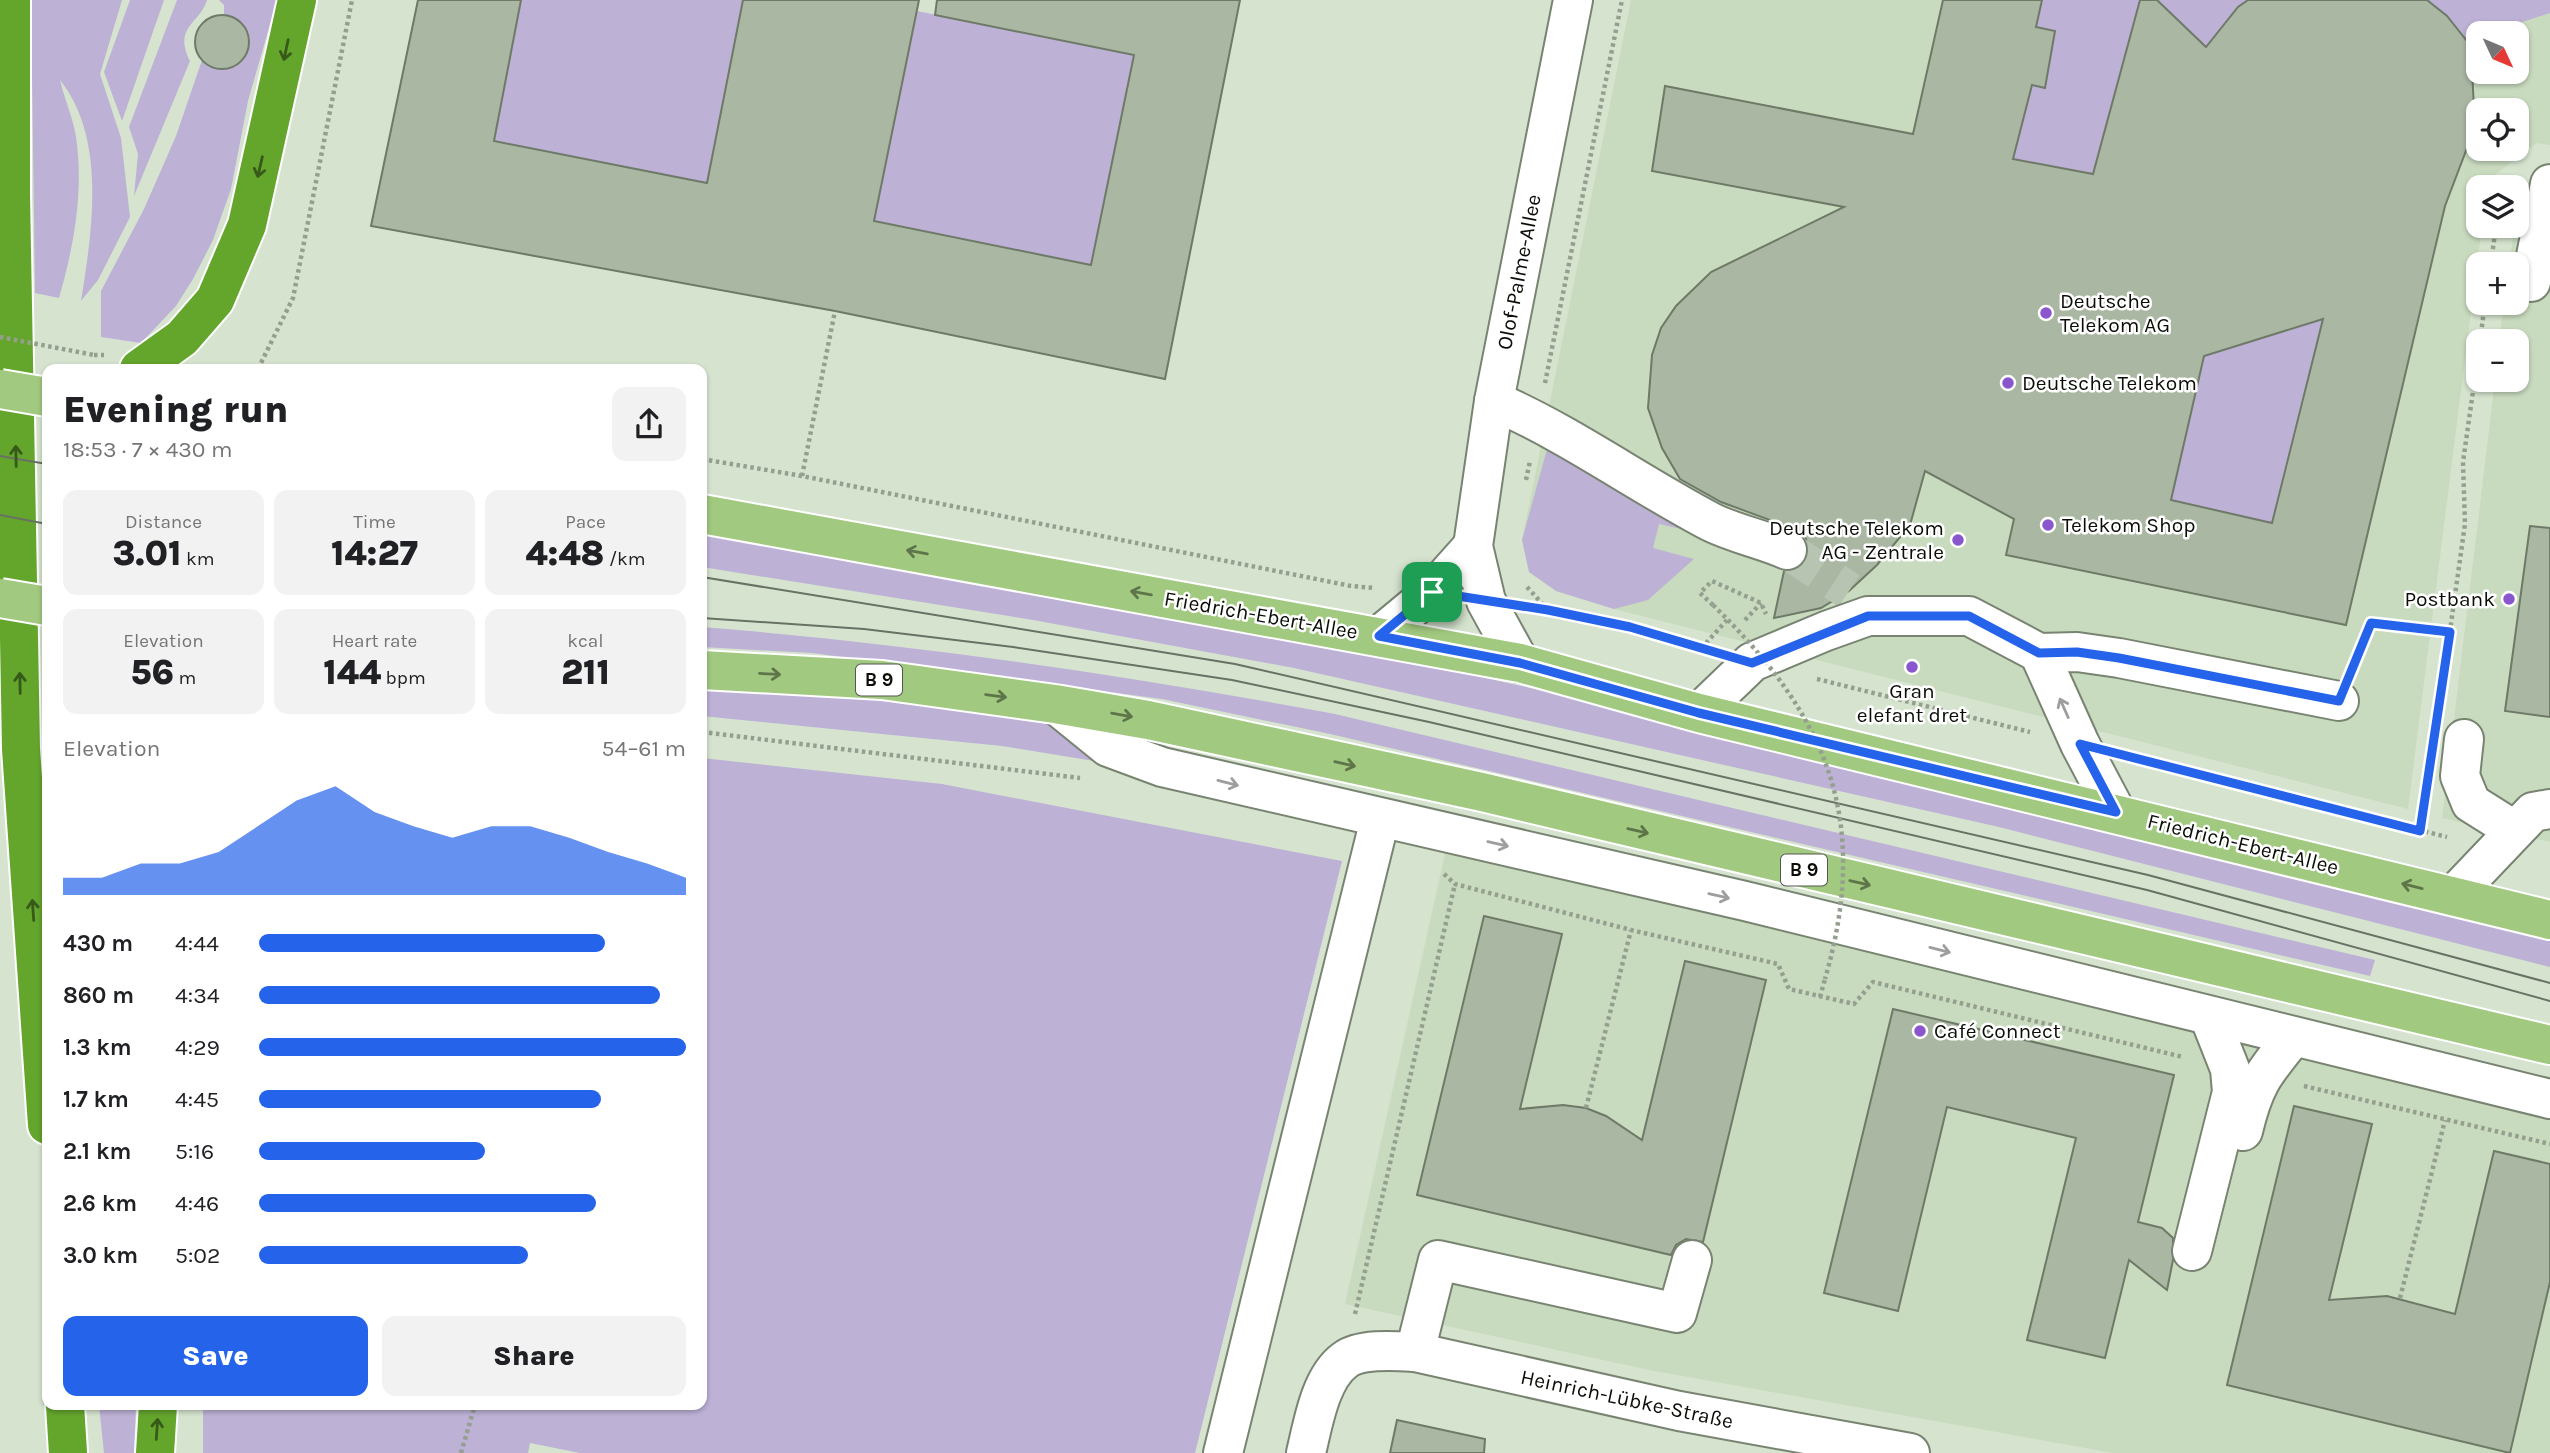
<!DOCTYPE html>
<meta charset="utf-8">
<style>
body{margin:0;font-family:Karla,sans-serif;background:#f2f2f2;color:#202124;height:100vh;display:flex;flex-direction:column;font-size:26px;white-space:nowrap}
*{box-sizing:border-box;margin:0}
p{font-size:23px;color:#757577}
.icon{flex:none;width:38px;height:38px;fill:none;stroke:currentColor;stroke-width:2;stroke-linecap:round;stroke-linejoin:round}
.map{position:relative;flex:1;overflow:hidden}
.sheet{position:absolute;left:42px;top:364px;width:665px;height:1046px;display:flex;flex-direction:column;background:#fff;border-radius:14px;box-shadow:0 2px 5px #0004}
.sheet>*{flex:none}
.needle{width:46px;rotate:134deg}
.tools{position:absolute;left:2466px;top:21px;display:grid;gap:14px}
.tools a{display:grid;place-items:center;width:63px;height:63px;border-radius:14px;background:#fff;box-shadow:0 2px 5px #0004;font-size:35px}
.pin{position:absolute;display:grid;place-items:center;width:60px;height:60px;color:#fff;margin:-30px;border-radius:14px;box-shadow:0 4px 10px #0006}
.round{display:grid;place-items:center;flex:none;width:74px;height:74px;border-radius:14px;background:#f2f2f2}
.head{display:flex;align-items:center;justify-content:space-between;height:119px;padding:0 21px}
h1{font-size:38px;font-weight:800;line-height:52px}
.figures{display:grid;grid-template-columns:repeat(3,1fr);gap:10px;height:119px;padding:7px 21px}
.figures div{display:grid;align-content:center;border-radius:14px;background:#f2f2f2;text-align:center}
.figures b{font-size:35px;font-weight:800}
.figures small{font-size:19px;font-weight:400}
.figures p{font-size:19px}
.chart{height:196px;padding:14px 21px}
.chart p{display:flex;justify-content:space-between}
.chart svg{width:100%;height:126px;margin-top:7px;fill:#2563eb;opacity:.7}
.action{display:flex;gap:14px;margin-top:auto;padding:14px 21px}
.action a{flex:1;height:80px;border-radius:14px;background:#2563eb;color:#fff;font-size:28px;font-weight:800;line-height:80px;text-align:center}
.action a+a{background:#f2f2f2;color:#202124}
ul{padding:0 21px;list-style:none;font-size:23px}
li{display:grid;grid-template-columns:112px 84px 1fr;align-items:center;height:52px}
li i{height:18px;border-radius:9px;background:#2563eb}
.map>svg:first-child{display:block}
</style>
<div class="map">
<svg width="2550" height="1453" viewBox="0 0 2550 1453">
<rect width="100%" height="100%" fill="#d6e4cf"/>
<g fill="#c9dbbf" fill-rule="evenodd">
<path d="M1631,0h919v145l-13,-2 -49,37 -1,7h-9v39h4l-74,583 -794,-200 -58,-18 -27,-19 -7,-32zM2478,33h38v39h-38zM2478,110h38v39h-38z"/>
<polygon points="2517,212 2550,220 2550,842 2442,818 2495,380 2516,380 2516,341 2499,341 2504,303 2516,303 2516,264 2509,264"/>
<polygon points="1452,822 2550,1088 2550,1453 2113,1453 1649,1370 1345,1304"/>
</g>
<g fill="#bdb1d6">
<path d="M31,0h91l-22,74 21,64 9,79 -32,63 -17,21c11,-69 26,-162 -21,-221 4,18 13,37 16,57 8,54 -2,109 -17,161l-24,-5z"/>
<polygon points="130,0 164,0 122,121 104,72"/>
<path d="M177,0h30c-7,24 -34,26 -17,61l-56,135 4,-42 -9,-27z"/>
<path d="M219,0h58l-29,101 -17,88 -18,51 -20,39 -17,27 -35,37 -40,-6v-46l43,-82 32,-73 26,-76c33,32 73,-29 22,-45v-10z"/>
<polygon points="521,0 743,0 707,183 494,141"/>
<polygon points="2042,0 2140,0 2093,174 2013,159 2032,85 2045,87 2055,31 2036,27"/>
<polygon points="2157,0 2248,0 2206,47"/>
<polygon points="2427,0 2550,0 2550,13 2489,33 2478,33 2478,37 2466,40 2447,16"/>
<polygon points="917,11 1134,55 1091,265 874,221"/>
<polygon points="2323,319 2272,523 2171,500 2204,356"/>
<polygon points="1549,442 1708,535 1659,524 1653,548 1694,559 1648,600 1614,609 1556,591 1529,572 1522,540"/>
<polygon points="702,535 1301,637 1710,728 2550,941 2550,967 1999,827 1294,668 1033,620 702,567"/>
<path d="M702,627c212,17 424,48 633,87l1040,246 -5,16 -1040,-242 -168,-35 -350,-46 -110,-6z"/>
<polygon points="702,688 785,691 914,704 1048,724 1094,761 1002,746 702,716"/>
<polygon points="702,758 942,784 1342,861 1195,1453 580,1453 530,1443 528,1453 203,1453 203,1405 702,1405"/>
<polygon points="99,1405 136,1405 134,1453 104,1453"/>
</g>
<g fill="#aab7a3" stroke="#6e7a67" stroke-width="2" fill-rule="evenodd">
<polygon points="418,0 521,0 494,141 707,183 743,0 919,0 874,221 1091,265 1134,55 935,15 937,0 1240,0 1165,379 835,311 371,226"/>
<path d="M1943,0h99l-6,27 19,4 -10,57 -13,-3 -19,74 80,15 47,-174h17l49,47 32,-40 10,-7h179l20,16 31,39v12l-6,3 3,57 -30,79 -99,419 -340,-70 8,-36 -89,-48 -15,54 -33,40 -28,26 -28,17 -47,10 10,-47 16,-3 7,-10 2,-11 -4,-10 -19,-11 -65,-24 -41,-23 -18,-31 -14,-40 4,-53 9,-27 15,-22 35,-34 133,-65 -192,-36 13,-85 248,48zM2323,319l-51,204 -101,-23 33,-144z"/>
<circle cx="222" cy="42" r="27"/>
<polygon points="2530,526 2550,528 2550,717 2505,711"/>
<polygon points="1484,916 1562,934 1520,1109 1563,1105 1586,1108 1606,1116 1642,1140 1685,961 1766,980 1703,1242 1686,1239 1676,1245 1671,1255 1417,1195"/>
<polygon points="1893,1009 2174,1075 2138,1222 2162,1228 2173,1238 2173,1260 2167,1290 2129,1260 2105,1358 2027,1340 2076,1138 1947,1107 1898,1311 1824,1293"/>
<polygon points="2294,1106 2372,1124 2329,1300 2387,1296 2455,1314 2494,1151 2550,1164 2550,1282 2510,1453 2227,1385"/>
<polygon points="1397,1420 1485,1439 1484,1453 1390,1453"/>
</g>
<g fill="none" stroke-linecap="round" stroke-linejoin="round">
<polyline stroke="#b7c4b1" stroke-width="38" stroke-dasharray="38 19" stroke-linecap="butt" points="1787,550 1849,591"/>
<g stroke="#788471" stroke-width="42">
<g id="minor">
<polyline points="2531,282 2550,184"/>
<path d="M1494,401c76,33 143,82 217,121 24,12 52,17 76,28"/>
<polyline points="1379,636 1432,592 1473,546"/>
<polyline points="2039,653 2077,652 2119,658 2339,701"/>
<polyline points="1520,663 1486,601 1473,546 1494,401 1573,0"/>
<polyline points="1055,704 1108,747 1162,767 1745,901 2550,1099"/>
<polyline points="1699,713 1752,662 1826,631 1868,616 1969,616 2039,653 2080,744 2116,812"/>
<polyline points="2464,739 2460,776 2471,803 2514,830"/>
<polyline points="2453,896 2533,812 2550,809"/>
<path d="M2243,1131c11,-47 20,-57 50,-94"/>
<polyline points="2192,1251 2232,1092 2230,1069 2209,1016"/>
<polyline points="1415,1352 1438,1260 1677,1313 1692,1260"/>
<polyline points="1223,1453 1380,819"/>
<path d="M1306,1453c7,-29 14,-75 39,-93 16,-12 51,-9 70,-8l264,59 231,42"/>
</g>
</g>
<g stroke="#fff" stroke-width="42">
<g id="major">
<polyline points="702,514 1520,663 1699,713 2550,920"/>
<polyline points="702,670 882,680 1055,704 1148,720 1482,792 2550,1045"/>
</g>
</g>
<g stroke="#fff" stroke-width="42">
<g id="highway">
<polyline points="11,0 11,194 21,749 47,1125"/>
<polyline points="139,369 182,338 215,300 247,225 297,0"/>
<polyline points="65,1405 68,1453"/>
<polyline points="155,1453 158,1405"/>
</g>
</g>
<g stroke="#959f8f" stroke-width="4.5" stroke-dasharray="3.5 3.5" stroke-linecap="butt">
<polyline points="2491,263 2496,226"/>
<polyline points="2480,341 2485,303"/>
<polyline points="94,355 104,355"/>
<polyline points="258,369 293,298 352,0"/>
<polyline points="1545,383 1622,0"/>
<polyline points="702,459 802,476 1351,586 1375,588"/>
<polyline points="802,476 835,311"/>
<polyline points="1526,480 1530,461"/>
<polyline points="1527,587 1547,609"/>
<polyline points="1713,605 1700,593 1712,581 1761,603 1766,614"/>
<polyline points="1536,608 1630,627 1708,650"/>
<polyline points="1745,620 1761,603"/>
<polyline points="1713,648 1707,642 1727,620"/>
<polyline points="2354,665 2371,623 2450,633"/>
<polyline points="1817,679 2030,732"/>
<polyline points="2439,709 2465,524 2463,462 2478,356"/>
<polyline points="702,732 1080,778"/>
<polyline points="2133,758 2447,837"/>
<polyline points="2420,831 2425,801"/>
<polyline points="1444,874 1455,884 1631,930 1778,964 1789,989 1854,1004 1873,982 2183,1057"/>
<polyline points="1820,997 1825,979"/>
<polyline points="2304,1086 2550,1144"/>
<polyline points="1586,1108 1631,930"/>
<polyline points="2400,1298 2445,1120"/>
<polyline points="1355,1314 1455,884"/>
<polyline points="461,1453 475,1405"/>
</g>
<use href="#minor" stroke="#fff" stroke-width="38"/>
<use href="#major" stroke="#a2c980" stroke-width="38"/>
<use href="#highway" stroke="#64a52c" stroke-width="38"/>
<g stroke="#697164" stroke-width="2">
<polyline points="0,456 47,464"/>
<polyline points="0,515 47,524"/>
<polyline points="702,577 1235,664 2148,875 2550,983"/>
<polyline points="702,618 864,629 1013,647 1232,680 1429,722 2147,890 2550,1001"/>
</g>
<g stroke="#fff" stroke-width="42" stroke-linecap="butt">
<g id="major-bridge">
<polyline points="0,389 47,397"/>
<polyline points="0,598 47,606"/>
</g>
</g>
<g stroke="#959f8f" stroke-width="4.5" stroke-dasharray="3.5 3.5" stroke-linecap="butt">
<polyline points="0,337 94,355"/>
<path d="M1713,605c115,112 158,215 112,374"/>
</g>
<use href="#major-bridge" stroke="#a2c980" stroke-width="38"/>
</g>
<defs><path id="oneway-shaft" d="M-6 0H5M1.5-3L5.5 0L1.5 3" fill="none" stroke-width="1.6" stroke-linecap="round" stroke-linejoin="round" transform="scale(1.75)"/></defs>
<g stroke="#375a1a">
<use href="#oneway-shaft" transform="translate(286 50) rotate(102)"/>
<use href="#oneway-shaft" transform="translate(260 167) rotate(103)"/>
<use href="#oneway-shaft" transform="translate(16 456) rotate(-91)"/>
<use href="#oneway-shaft" transform="translate(20 683) rotate(-91)"/>
<use href="#oneway-shaft" transform="translate(33 910) rotate(-94)"/>
<use href="#oneway-shaft" transform="translate(157 1429) rotate(-86)"/>
</g>
<g stroke="#5e754a">
<use href="#oneway-shaft" transform="translate(917 552) rotate(-170)"/>
<use href="#oneway-shaft" transform="translate(1141 593) rotate(-170)"/>
<use href="#oneway-shaft" transform="translate(770 674) rotate(3)"/>
<use href="#oneway-shaft" transform="translate(996 696) rotate(8)"/>
<use href="#oneway-shaft" transform="translate(1122 715) rotate(10)"/>
<use href="#oneway-shaft" transform="translate(1345 764) rotate(13)"/>
<use href="#oneway-shaft" transform="translate(1638 831) rotate(13)"/>
<use href="#oneway-shaft" transform="translate(1860 883) rotate(13)"/>
<use href="#oneway-shaft" transform="translate(2412 886) rotate(-166)"/>
</g>
<g stroke="#9d9f9c">
<use href="#oneway-shaft" transform="translate(2064 708) rotate(-114)"/>
<use href="#oneway-shaft" transform="translate(1228 783) rotate(14)"/>
<use href="#oneway-shaft" transform="translate(1498 844) rotate(13)"/>
<use href="#oneway-shaft" transform="translate(1719 896) rotate(13)"/>
<use href="#oneway-shaft" transform="translate(1940 950) rotate(14)"/>
</g>
<g fill="none" stroke-linecap="round" stroke-linejoin="round">
<g stroke="#fff" stroke-width="14">
<polygon id="route" points="1432,592 1548,610 1630,627 1752,663 1868,616 1969,616 2039,653 2077,652 2119,658 2339,701 2371,623 2450,632 2420,831 2080,744 2116,812 1699,713 1520,663 1379,636"/>
</g>
<use href="#route" stroke="#2563eb" stroke-width="9"/>
</g>
<g fill="#8956ce" stroke="#fff" stroke-width="2.5">
<circle cx="2046" cy="313" r="7"/>
<circle cx="2008" cy="383" r="7"/>
<circle cx="2048" cy="525" r="7"/>
<circle cx="1958" cy="540" r="7"/>
<circle cx="2509" cy="599" r="7"/>
<circle cx="1912" cy="667" r="7"/>
<circle cx="1920" cy="1031" r="7"/>
</g>
<g text-anchor="middle" dominant-baseline="central" stroke-width="5" stroke-linejoin="round" paint-order="stroke">
<g fill="#fff" stroke="#545651" stroke-width="2">
<rect x="856" y="664.5" width="46" height="31" rx="5"/>
<rect x="1781" y="854.5" width="46" height="31" rx="5"/>
</g>
<g font-size="19" font-weight="bold" fill="#0a0e07">
<text x="879" y="680">B 9</text>
<text x="1804" y="870">B 9</text>
</g>
<g font-size="21" fill="#0a0e07" stroke="#fff">
<text transform="translate(1519 272) rotate(-79)">Olof-Palme-Allee</text>
<text transform="translate(1261 615) rotate(10)">Friedrich-Ebert-Allee</text>
<text transform="translate(2243 844) rotate(14)">Friedrich-Ebert-Allee</text>
<text transform="translate(1627 1399) rotate(12)">Heinrich-Lübke-Straße</text>
</g>
<g font-size="21" fill="#0a0e07" stroke="#fff" text-anchor="start">
<text x="2060" y="301">Deutsche<tspan x="2060" dy="24">Telekom AG</tspan></text>
<text x="2022" y="383">Deutsche Telekom</text>
<text x="2062" y="525">Telekom Shop</text>
<text x="1944" y="528" text-anchor="end">Deutsche Telekom<tspan x="1944" dy="24">AG - Zentrale</tspan></text>
<text x="2495" y="599" text-anchor="end">Postbank</text>
<text x="1912" y="691" text-anchor="middle">Gran<tspan x="1912" dy="24">elefant dret</tspan></text>
<text x="1934" y="1031">Café Connect</text>
</g>
</g>
</svg>
<div class="tools">
<a><svg class="needle" viewBox="-14 -14 28 28"><path d="M0-13l5 13h-10z" fill="#e53935"/><path d="M0 13l5-13h-10z" fill="#757577"/></svg></a>
<a><svg class="icon" aria-label="locate" viewBox="0 0 24 24"><circle cx="12" cy="12" r="6"/><path d="M12 2v4M12 18v4M2 12h4M18 12h4"/></svg></a>
<a><svg class="icon" aria-label="layers" viewBox="0 0 24 24"><path d="M12 4l9 5-9 5-9-5zM3 14l9 5 9-5"/></svg></a>
<a>+</a>
<a>−</a>
</div>
<div class="pin" style="left:1432px;top:592px;background:#1e9e55"><svg class="icon" aria-label="arrive" viewBox="0 0 24 24"><path d="M6 21V4h12l-3 4 3 4H6"/></svg></div>
<section class="sheet">
<div class="head"><div><h1>Evening run</h1><p>18:53 · 7 × 430 m</p></div><a class="round"><svg class="icon" aria-label="share" viewBox="0 0 24 24"><path d="M12 15V3M7 8l5-5 5 5M5 13v7h14v-7"/></svg></a></div>
<div class="figures">
<div><p>Distance</p><b>3.01<small> km</small></b></div>
<div><p>Time</p><b>14:27</b></div>
<div><p>Pace</p><b>4:48<small> /km</small></b></div>
</div>
<div class="figures">
<div><p>Elevation</p><b>56<small> m</small></b></div>
<div><p>Heart rate</p><b>144<small> bpm</small></b></div>
<div><p>kcal</p><b>211</b></div>
</div>
<div class="chart"><p><span>Elevation</span>54–61 m</p>
<svg viewBox="0 0 160 44" preserveAspectRatio="none"><path d="M0 44V38L10 38L20 33L30 33L40 29L50 20L60 11L70 6L80 15L90 20L100 24L110 20L120 20L130 24L140 29L150 33L160 38V44z"/></svg>
</div>
<ul>
<li><b>430 m</b>4:44<i style="width:81%"></i></li>
<li><b>860 m</b>4:34<i style="width:94%"></i></li>
<li><b>1.3 km</b>4:29<i style="width:100%"></i></li>
<li><b>1.7 km</b>4:45<i style="width:80%"></i></li>
<li><b>2.1 km</b>5:16<i style="width:53%"></i></li>
<li><b>2.6 km</b>4:46<i style="width:79%"></i></li>
<li><b>3.0 km</b>5:02<i style="width:63%"></i></li>
</ul>
<div class="action"><a>Save</a><a>Share</a></div>
</section>
</div>
